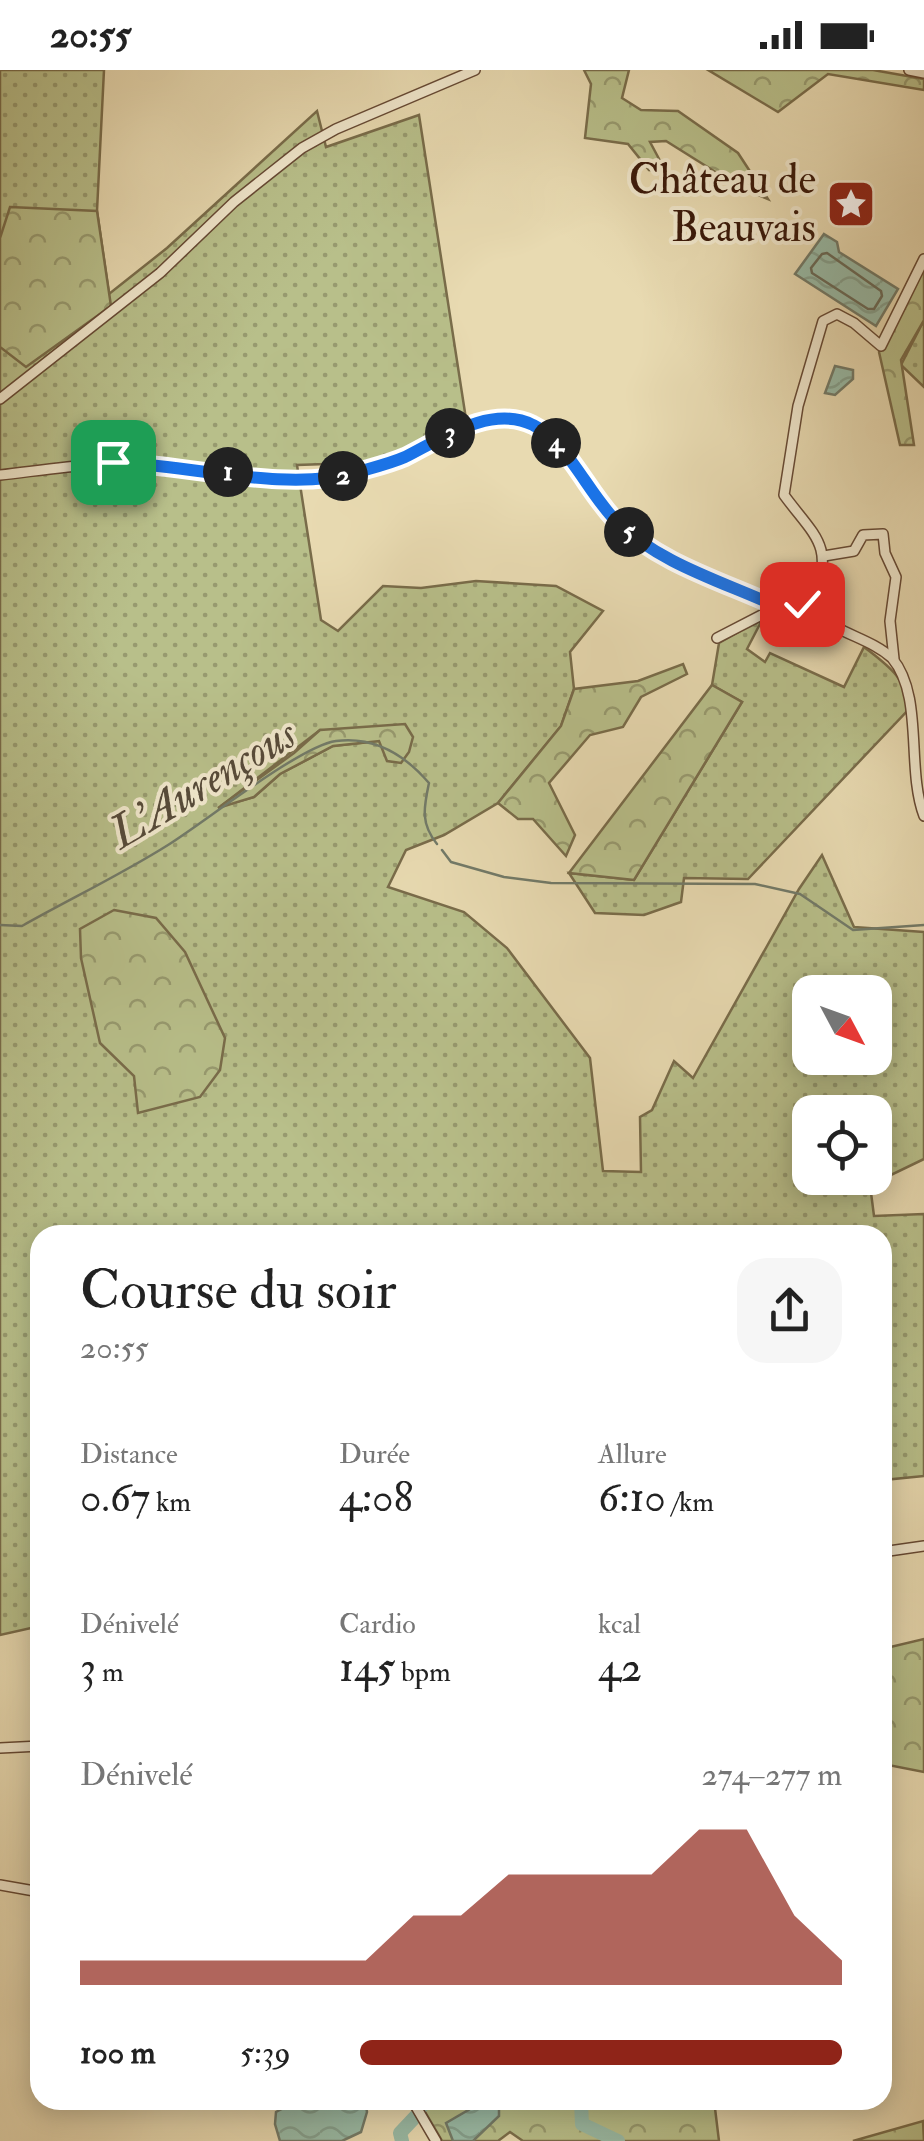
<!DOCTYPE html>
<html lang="fr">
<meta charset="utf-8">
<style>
body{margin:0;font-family:"IM FELL Double Pica",serif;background:#f6f6f6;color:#222;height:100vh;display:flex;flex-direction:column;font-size:38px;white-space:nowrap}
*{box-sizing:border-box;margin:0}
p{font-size:32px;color:#767676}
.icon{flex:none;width:55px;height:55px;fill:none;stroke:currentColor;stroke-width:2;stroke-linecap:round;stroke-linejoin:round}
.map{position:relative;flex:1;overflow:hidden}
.details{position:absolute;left:30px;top:1155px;width:862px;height:885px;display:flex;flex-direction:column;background:#fff;border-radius:30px;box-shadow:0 5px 25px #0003}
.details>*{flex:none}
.needle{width:65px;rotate:131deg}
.buttons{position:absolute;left:792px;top:905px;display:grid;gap:20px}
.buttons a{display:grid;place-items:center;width:100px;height:100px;border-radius:20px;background:#fff;box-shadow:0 5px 25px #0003;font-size:50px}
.pin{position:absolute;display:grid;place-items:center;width:85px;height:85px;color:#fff;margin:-42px;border-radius:20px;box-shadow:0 5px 15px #0006}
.km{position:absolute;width:50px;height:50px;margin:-25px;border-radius:50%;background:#222;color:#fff;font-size:28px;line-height:50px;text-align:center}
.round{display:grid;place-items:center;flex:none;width:105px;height:105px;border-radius:30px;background:#f6f6f6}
.summary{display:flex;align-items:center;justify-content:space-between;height:170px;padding:0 50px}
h1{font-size:55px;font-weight:600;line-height:75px}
.metrics{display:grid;grid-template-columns:repeat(3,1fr);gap:15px;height:170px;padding:10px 50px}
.metrics div{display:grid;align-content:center}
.metrics b{font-size:42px;font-weight:600}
.metrics small{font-size:28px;font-weight:400}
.metrics p{font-size:28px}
.chart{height:280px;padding:20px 50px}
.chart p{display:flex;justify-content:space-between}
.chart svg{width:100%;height:180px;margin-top:10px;fill:#8f2418;opacity:.7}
ul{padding:0 50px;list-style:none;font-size:32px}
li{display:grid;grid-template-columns:160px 120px 1fr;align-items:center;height:75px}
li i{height:25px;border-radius:12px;background:#8f2418}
.status{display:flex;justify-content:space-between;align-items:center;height:70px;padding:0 50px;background:#fff;direction:ltr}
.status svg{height:28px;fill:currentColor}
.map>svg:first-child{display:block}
</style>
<div class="status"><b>20:55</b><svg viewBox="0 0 49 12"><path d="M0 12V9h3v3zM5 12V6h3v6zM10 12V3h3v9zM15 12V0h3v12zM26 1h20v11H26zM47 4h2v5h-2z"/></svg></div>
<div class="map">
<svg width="924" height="2071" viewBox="0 0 924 2071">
<defs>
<pattern id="grass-dots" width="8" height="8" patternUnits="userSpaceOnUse" patternTransform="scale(2.5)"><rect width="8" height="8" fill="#b8bf8a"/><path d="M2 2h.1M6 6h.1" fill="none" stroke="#979a6f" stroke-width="1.8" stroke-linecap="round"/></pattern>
<pattern id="forest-crowns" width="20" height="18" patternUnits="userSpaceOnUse" patternTransform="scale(2.5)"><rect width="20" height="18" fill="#b8bf8a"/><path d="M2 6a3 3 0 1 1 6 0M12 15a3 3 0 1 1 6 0" fill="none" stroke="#979a6f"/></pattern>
<pattern id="water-waves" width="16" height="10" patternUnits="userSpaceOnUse" patternTransform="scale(2.5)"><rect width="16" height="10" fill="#98bba7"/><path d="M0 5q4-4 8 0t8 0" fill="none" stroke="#84a08e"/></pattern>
</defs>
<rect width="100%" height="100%" fill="#e8dab1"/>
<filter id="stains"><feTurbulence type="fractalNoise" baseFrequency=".002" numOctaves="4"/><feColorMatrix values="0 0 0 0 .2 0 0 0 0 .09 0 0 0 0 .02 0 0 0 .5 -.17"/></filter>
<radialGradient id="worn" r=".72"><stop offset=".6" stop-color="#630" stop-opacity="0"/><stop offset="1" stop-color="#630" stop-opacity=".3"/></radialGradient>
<g fill="url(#grass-dots)" stroke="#796c4a" stroke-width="2.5" fill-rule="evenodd">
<path d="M0,0h104l-7,141 12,83 58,-46 150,-137 9,36 93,-32 47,304 -69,35 -40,9 -60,2 24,155 17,11 45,-45 38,2 55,-7 80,5 47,25 -33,41 4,37 -13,37 -63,77 -54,32 -38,15 -18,37 76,25 43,36 83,110 13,113 38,1 -1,-55 12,-7 22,-49 19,17 106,-189 23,-34 32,72 70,5v227l-54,26 4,31 50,-2v262l-41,4 -1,-245h-842v391l-40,9zM320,660l93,7 -80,9 -53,28 -26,23 -33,9zM810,922h65v66h-65zM810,1042h65v66h-65z"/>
<polygon points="924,250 924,317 901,295"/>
<path d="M763,548l-16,31 18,13 5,-9 74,34 20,-40c23,18 43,31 45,62l-161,170 -64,-1 -3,24 -37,13 -49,-2 -26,-40 65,7 108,-178 -30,-17 7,-42z"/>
</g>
<g fill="url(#forest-crowns)" stroke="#796c4a" stroke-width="2.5">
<polygon points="584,0 629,0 622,28 641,40 678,41 738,83 768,129 741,118 666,71 650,72 666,102 649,100 628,74 585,68 591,14"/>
<polygon points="708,0 873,0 924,9 924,20 828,4 778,42"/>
<polygon points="10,137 97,141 111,236 26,297 0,277 0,168"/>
<polygon points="924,196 924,250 901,290 914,375 900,375 879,282"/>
<polygon points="683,594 687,604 641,627 623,657 590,665 549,713 575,765 566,786 533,749 518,749 498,733 561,656 574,619 638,611"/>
<polygon points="712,615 742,632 634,810 569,803"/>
<polygon points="405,654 413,667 409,682 401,693 387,691 379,671 333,676 280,704 254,727 218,738 294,683 320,660"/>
<polygon points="114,840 156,848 185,882 225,968 220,1000 200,1027 138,1043 134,1006 100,973 81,888 80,859"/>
<polygon points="924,1569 924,1702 883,1694 882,1579"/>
<polygon points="418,2030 714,2030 719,2071 523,2071 510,2062 498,2071 442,2071"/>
<polygon points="923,2051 924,2071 853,2071"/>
</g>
<g fill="url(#water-waves)" stroke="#727a68" stroke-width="2.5">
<polygon points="824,164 837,172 839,182 898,219 876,256 795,204"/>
<polygon points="835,296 853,300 853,309 835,325 825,323"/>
<polygon points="299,2030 365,2030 367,2042 361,2062 342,2071 280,2071 275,2054 276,2042"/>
<polygon points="484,2031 499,2039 499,2046 473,2071 453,2071 446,2053"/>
</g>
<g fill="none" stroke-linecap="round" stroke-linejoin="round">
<polygon stroke="#696a58" stroke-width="2.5" points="827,183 881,221 882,226 874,239 868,239 812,203 811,198 822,184"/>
<g stroke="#727a68" stroke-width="2.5">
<polyline points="442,780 451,792 504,807 551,813 755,814 800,824 853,860 924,855"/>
<path d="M0,855l22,1c48,-27 100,-52 146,-81 37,-23 132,-99 168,-104 39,-5 69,14 93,42 -5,24 -9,40 8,61"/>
</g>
<g stroke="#98bba7" stroke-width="14">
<polyline points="526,2030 533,2033 551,2030"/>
<polyline points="576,2030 581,2033 582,2054 618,2071"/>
<polyline points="422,2036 425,2030"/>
<polyline points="402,2071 400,2063 416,2046"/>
</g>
<g stroke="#664934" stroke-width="12">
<g id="minor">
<polyline points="909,0 924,3"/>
<polyline points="0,329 160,203 234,132 302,78 336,59 475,0"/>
<path d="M0,405c53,-6 106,-15 159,-11 50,5 118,23 166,16 24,-3 51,-12 73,-21 40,-15 90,-58 136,-34 34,17 55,70 83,97 43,42 107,60 161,85l23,1"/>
<polyline points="824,486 854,481 863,465 883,464 885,483 896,507 890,551 894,589"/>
<circle cx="811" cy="537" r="9"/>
<path d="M814,528c21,-53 0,-62 -30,-103l14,-89 25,-85 14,-7 17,9 27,23 43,-87"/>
<path d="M818,544c20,20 52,24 74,44 32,38 14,110 32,158"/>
<polyline points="717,568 777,537"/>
<polyline points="882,1482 924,1476"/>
<polyline points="0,1678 40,1676"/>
<polyline points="0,1815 40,1822"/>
<polyline points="412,2030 436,2071"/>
</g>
</g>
<use href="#minor" stroke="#f0e7cc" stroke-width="9"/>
</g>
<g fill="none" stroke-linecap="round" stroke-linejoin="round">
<g stroke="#fff" stroke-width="20">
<path id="route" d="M113,392c74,3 173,30 241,11 17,-5 35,-9 51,-16 36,-18 86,-53 128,-32 34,16 56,70 84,97 43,42 107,60 161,85l23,1 1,-4"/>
</g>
<use href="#route" stroke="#1a73e8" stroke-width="12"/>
</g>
<defs>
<g id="sight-square" transform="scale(2.5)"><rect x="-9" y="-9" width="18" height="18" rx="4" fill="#8f2418" stroke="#f0e7cc"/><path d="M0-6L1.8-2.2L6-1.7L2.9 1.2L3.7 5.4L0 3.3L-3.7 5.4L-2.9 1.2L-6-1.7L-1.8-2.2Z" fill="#fff"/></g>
</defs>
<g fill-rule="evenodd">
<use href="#sight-square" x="851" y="134"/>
</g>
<g text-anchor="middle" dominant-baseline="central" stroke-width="8" stroke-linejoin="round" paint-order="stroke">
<g font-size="42" fill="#3a190a" stroke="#f0e7cc" text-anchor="end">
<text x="816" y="110">Château de<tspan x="816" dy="48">Beauvais</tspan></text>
</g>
<g font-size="45" font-style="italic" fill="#564a39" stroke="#f0e7cc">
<text transform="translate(203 714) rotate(-31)">L'Aurençous</text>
</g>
</g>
<rect width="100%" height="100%" filter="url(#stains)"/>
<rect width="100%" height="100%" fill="url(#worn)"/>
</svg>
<div class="buttons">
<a><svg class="needle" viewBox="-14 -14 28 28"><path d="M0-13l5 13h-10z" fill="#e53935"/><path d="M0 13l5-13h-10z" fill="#767676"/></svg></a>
<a><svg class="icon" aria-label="locate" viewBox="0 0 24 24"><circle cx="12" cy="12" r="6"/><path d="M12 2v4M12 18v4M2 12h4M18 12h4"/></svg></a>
</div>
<div class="pin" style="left:113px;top:392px;background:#1e9e55"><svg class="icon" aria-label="arrive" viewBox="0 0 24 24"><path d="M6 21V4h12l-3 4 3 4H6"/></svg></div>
<div class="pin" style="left:802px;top:534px;background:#d93025"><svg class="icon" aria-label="check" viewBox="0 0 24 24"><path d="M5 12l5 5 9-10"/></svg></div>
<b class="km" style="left:228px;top:402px">1</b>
<b class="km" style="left:343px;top:406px">2</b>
<b class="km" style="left:450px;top:363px">3</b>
<b class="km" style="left:556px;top:373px">4</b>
<b class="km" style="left:629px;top:462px">5</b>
<section class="details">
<div class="summary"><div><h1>Course du soir</h1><p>20:55</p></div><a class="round"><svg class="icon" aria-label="share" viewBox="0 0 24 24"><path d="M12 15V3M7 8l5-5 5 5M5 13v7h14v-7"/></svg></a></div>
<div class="metrics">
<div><p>Distance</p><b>0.67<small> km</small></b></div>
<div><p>Durée</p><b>4:08</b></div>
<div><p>Allure</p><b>6:10<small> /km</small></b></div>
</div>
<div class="metrics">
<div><p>Dénivelé</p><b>3<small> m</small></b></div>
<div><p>Cardio</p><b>145<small> bpm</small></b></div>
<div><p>kcal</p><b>42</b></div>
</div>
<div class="chart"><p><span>Dénivelé</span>274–277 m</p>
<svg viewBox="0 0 160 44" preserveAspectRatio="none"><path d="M0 44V38L10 38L20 38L30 38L40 38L50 38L60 38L70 27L80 27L90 17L100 17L110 17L120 17L130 6L140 6L150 27L160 38V44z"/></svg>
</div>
<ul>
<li><b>100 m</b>5:39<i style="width:100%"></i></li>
</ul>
</section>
</div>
